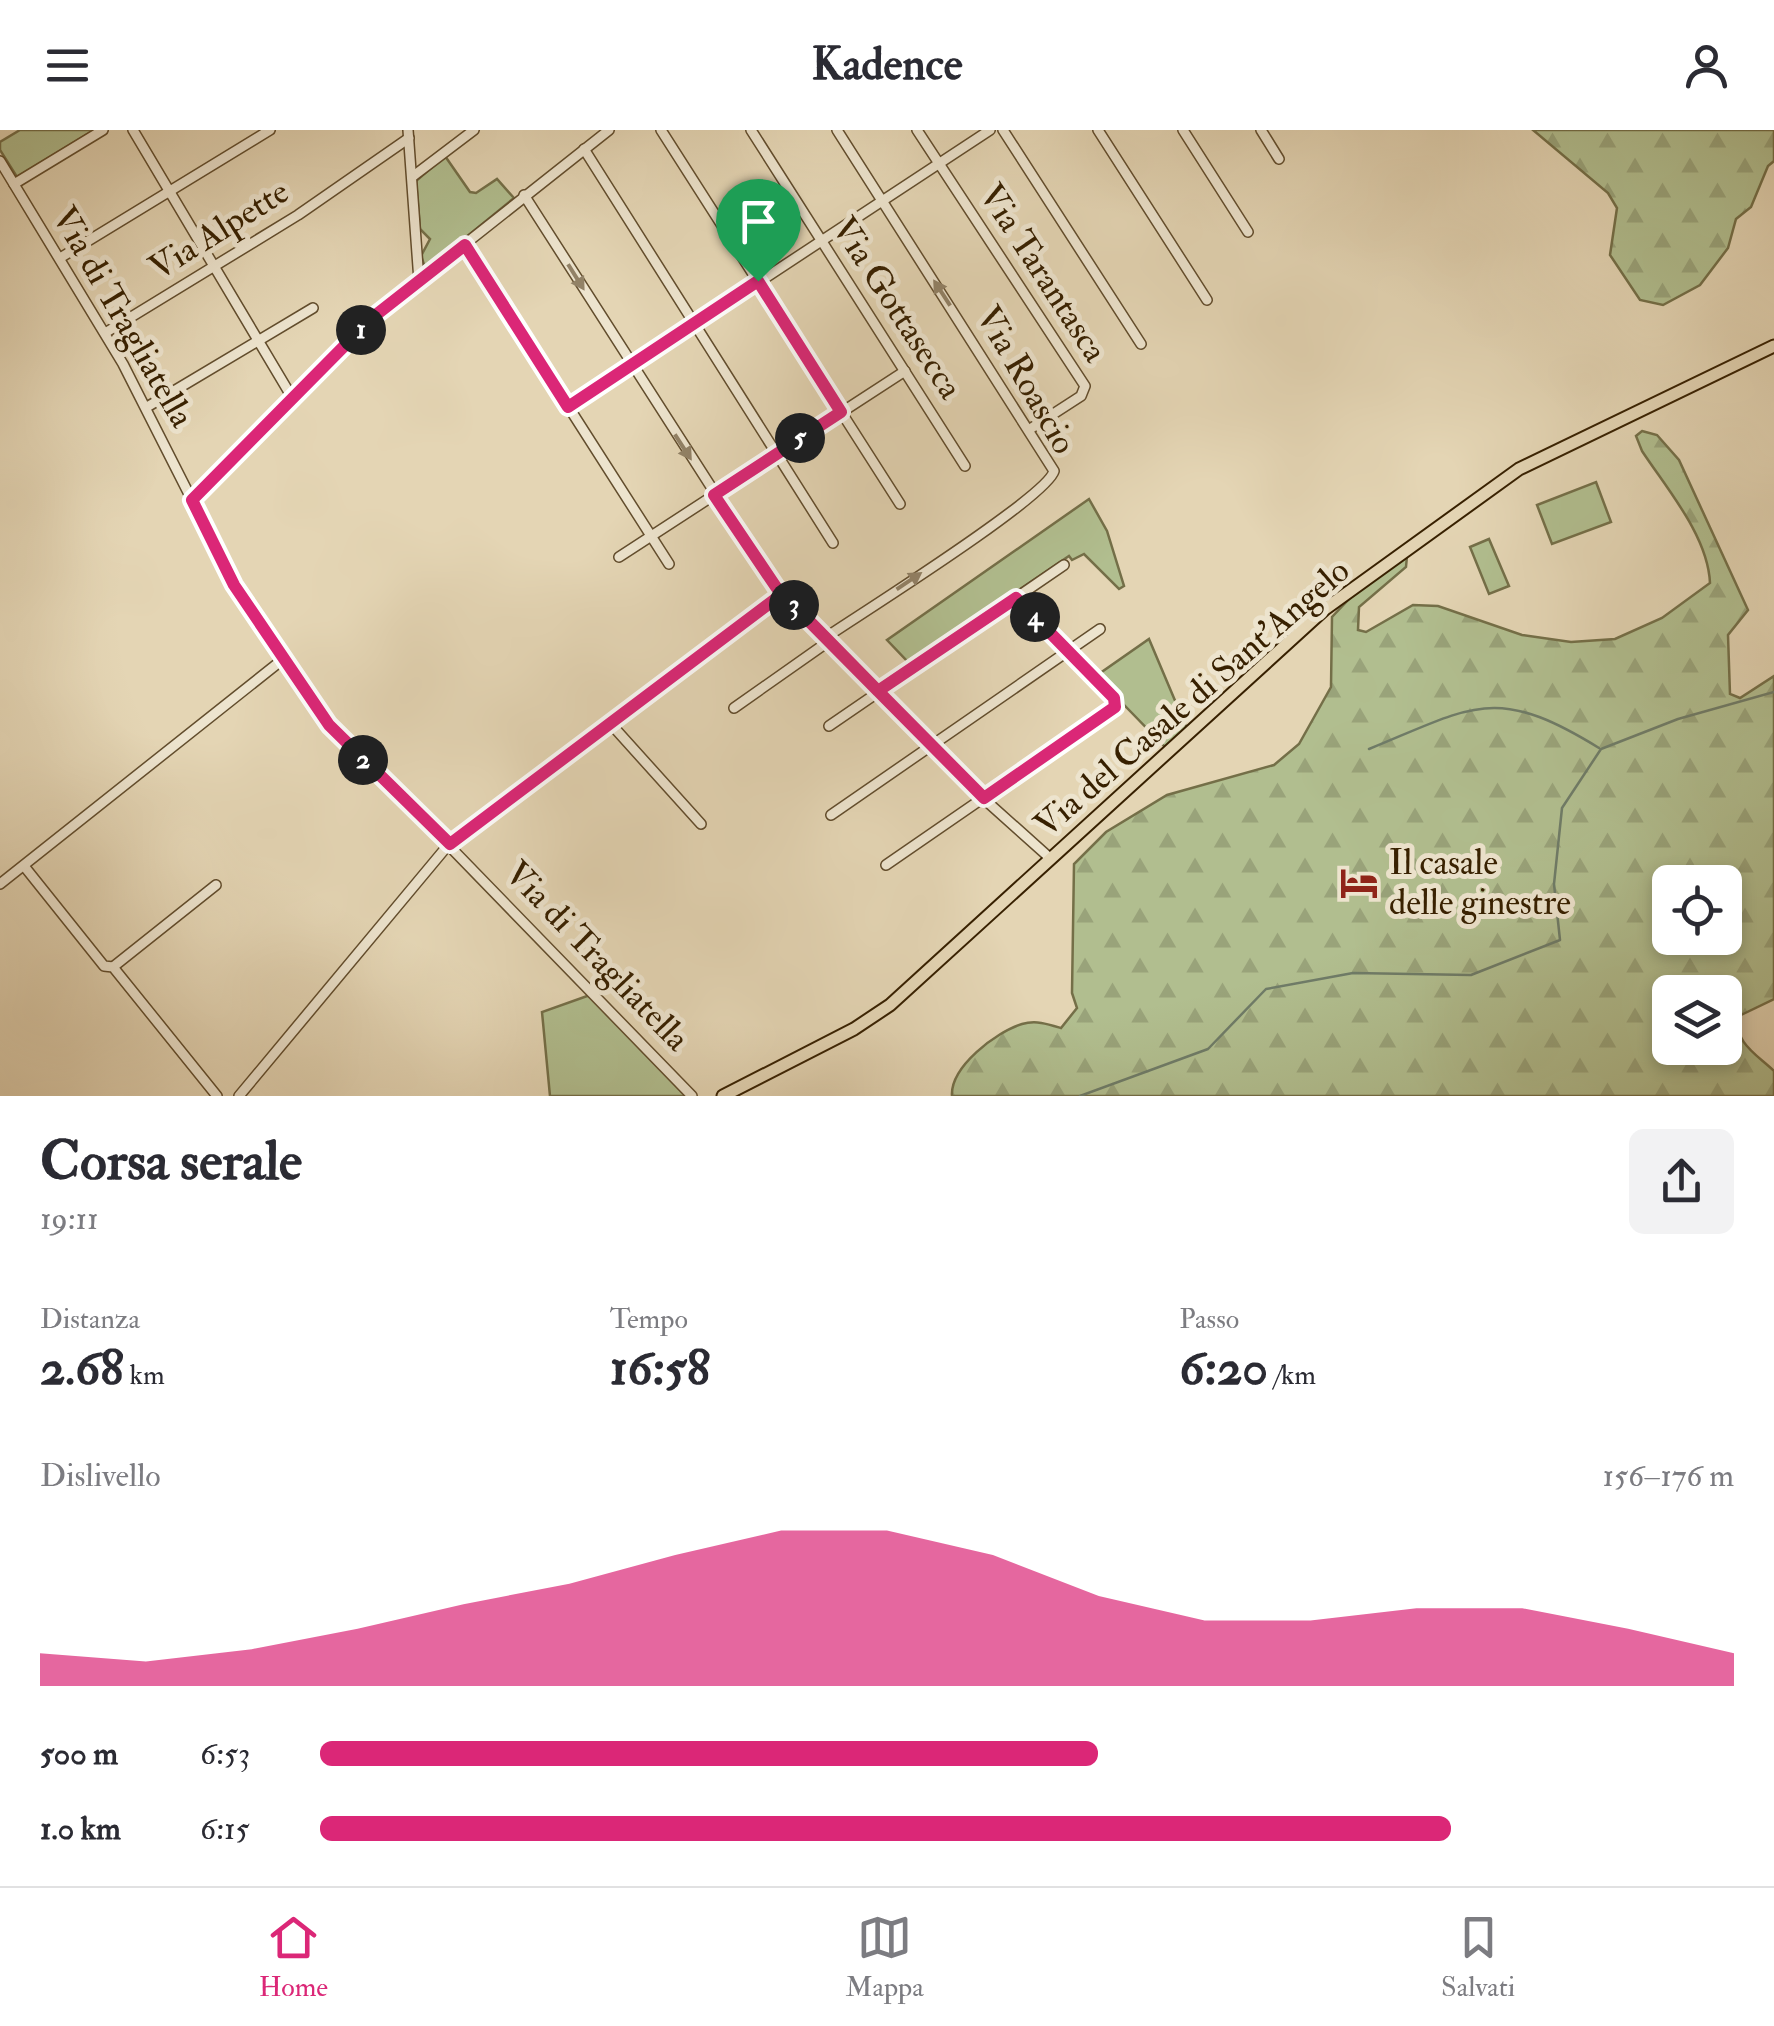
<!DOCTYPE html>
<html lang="it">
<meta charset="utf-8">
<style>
body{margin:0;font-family:"IM FELL Double Pica",serif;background:#f2f2f3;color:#2b2b33;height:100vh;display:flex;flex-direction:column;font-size:38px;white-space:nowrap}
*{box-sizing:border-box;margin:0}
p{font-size:32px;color:#7c7c81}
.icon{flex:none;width:55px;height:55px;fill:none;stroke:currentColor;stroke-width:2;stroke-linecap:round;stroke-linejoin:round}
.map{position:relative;height:966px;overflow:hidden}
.sheet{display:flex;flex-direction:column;background:#fff;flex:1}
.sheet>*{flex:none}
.tools{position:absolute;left:1652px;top:735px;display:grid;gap:20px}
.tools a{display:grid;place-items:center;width:90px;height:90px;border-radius:15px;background:#fff;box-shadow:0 5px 15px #0003;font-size:50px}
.pin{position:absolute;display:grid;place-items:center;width:85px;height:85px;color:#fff;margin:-102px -42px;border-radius:50% 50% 50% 0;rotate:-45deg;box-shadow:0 0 10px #0007}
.pin .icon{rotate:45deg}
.km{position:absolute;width:50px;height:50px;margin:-25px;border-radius:50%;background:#222;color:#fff;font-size:28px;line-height:50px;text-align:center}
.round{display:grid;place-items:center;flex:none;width:105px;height:105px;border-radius:15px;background:#f2f2f3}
.headline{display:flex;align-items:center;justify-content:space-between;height:170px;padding:0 40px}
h1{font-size:55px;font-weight:700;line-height:75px}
.stats{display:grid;grid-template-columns:repeat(3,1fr);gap:15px;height:170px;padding:10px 40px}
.stats div{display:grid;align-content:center}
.stats b{font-size:50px;font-weight:700}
.stats small{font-size:28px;font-weight:400}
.stats p{font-size:28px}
.chart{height:280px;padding:20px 40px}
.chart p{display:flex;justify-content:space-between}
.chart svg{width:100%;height:180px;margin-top:10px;fill:#db2777;opacity:.7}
ul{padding:0 40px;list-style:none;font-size:32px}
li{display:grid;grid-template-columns:160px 120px 1fr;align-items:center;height:75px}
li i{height:25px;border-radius:12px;background:#db2777}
header{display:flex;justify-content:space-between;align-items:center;height:130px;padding:0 40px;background:#fff;font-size:45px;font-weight:700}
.menu{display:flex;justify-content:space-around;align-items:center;height:140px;border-top:2px solid #e1e1e2;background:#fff;font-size:28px;color:#7c7c81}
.menu a{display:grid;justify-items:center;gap:5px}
.menu .active{color:#db2777}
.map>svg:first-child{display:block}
</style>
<header><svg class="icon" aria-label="menu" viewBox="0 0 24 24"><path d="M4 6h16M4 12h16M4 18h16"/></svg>Kadence<svg class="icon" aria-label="person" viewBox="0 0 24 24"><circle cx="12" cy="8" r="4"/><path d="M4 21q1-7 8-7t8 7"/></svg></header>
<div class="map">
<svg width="1774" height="966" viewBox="0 0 1774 966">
<defs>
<pattern id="forest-firs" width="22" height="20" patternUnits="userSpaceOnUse" patternTransform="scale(2.5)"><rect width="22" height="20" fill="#b1be8f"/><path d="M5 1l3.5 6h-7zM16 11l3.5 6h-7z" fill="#99a37a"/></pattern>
</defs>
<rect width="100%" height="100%" fill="#e4d5b4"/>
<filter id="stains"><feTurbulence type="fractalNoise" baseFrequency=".002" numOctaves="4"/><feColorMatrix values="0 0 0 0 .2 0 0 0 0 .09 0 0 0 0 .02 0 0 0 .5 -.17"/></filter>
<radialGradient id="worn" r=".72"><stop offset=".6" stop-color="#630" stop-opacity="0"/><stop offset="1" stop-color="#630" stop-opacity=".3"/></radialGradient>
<g fill="#b1be8f" stroke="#746f48" stroke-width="2.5">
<polygon points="20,0 94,0 17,47 0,20 0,12"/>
<polygon points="445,26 470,62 476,63 497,49 514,68 426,140 421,126 430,109 420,99 416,51"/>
<polygon points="1596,352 1611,392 1552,414 1537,375"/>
<polygon points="1089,369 1107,401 1124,456 1119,459 1084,424 1072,430 1069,426 910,534 887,510"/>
<polygon points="1489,409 1509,456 1489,464 1470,417"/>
<polygon points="1149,509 1187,599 1166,618 1096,546"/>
<polygon points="590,865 687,966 550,966 542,882"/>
</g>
<g fill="url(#forest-firs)" stroke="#746f48" stroke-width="2.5" fill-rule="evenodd">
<polygon points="1533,0 1774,0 1774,31 1768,36 1751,77 1736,89 1728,118 1700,155 1663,175 1640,170 1610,125 1617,78 1608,63"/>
<path d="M1642,301l15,4 22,25 69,150 -20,25 2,59 10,4 34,-22v323l-35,17c-6,26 17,38 35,55v25h-822c-2,-29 44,-64 70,-72 14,-4 26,0 39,4l16,-20 -5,-15 2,-129 32,-32 61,-37 107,-30 25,-21 32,-57 1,-70 18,-19 57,-42 -1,11 -47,40 -1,23 8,2 47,-27 25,1 84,29 49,7 44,-3 47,-21 48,-35c-2,-47 -43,-94 -68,-132l-6,-15zM1670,752h55v56h-55zM1670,862h55v56h-55z"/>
</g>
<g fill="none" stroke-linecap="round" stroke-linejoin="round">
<g stroke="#6f7c68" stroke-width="2.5">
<path d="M1369,619c105,-43 126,-65 230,-1"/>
<polyline points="1080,966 1208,919 1266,859 1353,843 1471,845 1560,810 1554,754 1562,678 1601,619 1678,589 1774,562"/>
</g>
<g stroke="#624d2d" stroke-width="12">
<g id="minor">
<polyline points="133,0 293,269"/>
<polyline points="408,0 419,151"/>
<polyline points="661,0 900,374"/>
<polyline points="751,0 965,336"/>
<polyline points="917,0 1085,256 1081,266 1030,299"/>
<polyline points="1003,0 1141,214"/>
<polyline points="1098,0 1207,170"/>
<polyline points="1183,0 1248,102"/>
<polyline points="1261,0 1279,29"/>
<polyline points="584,19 833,413"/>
<polyline points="0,31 123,234 235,455 323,586 692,966"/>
<polyline points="412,47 474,0"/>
<polyline points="14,54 103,0"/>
<polyline points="524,65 772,452 984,669 1051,729"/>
<polyline points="465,115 669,434"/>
<polyline points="60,128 270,0"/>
<polyline points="105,203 298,85 409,8"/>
<polyline points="147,277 313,178"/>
<polyline points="569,277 990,0"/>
<polyline points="191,370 383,179 609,0"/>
<polyline points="619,427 905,241"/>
<path d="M828,506c34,-23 219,-139 226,-165l-217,-341"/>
<polyline points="734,578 832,509"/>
<polyline points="610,593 701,694"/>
<polyline points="829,596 1064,435"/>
<polyline points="831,685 1100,499"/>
<polyline points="886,735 1115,577 1114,569 1017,469"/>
<polyline points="24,736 104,836 113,837 217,966"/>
<polyline points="0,754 282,530"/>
<polyline points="113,837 216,755"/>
<polyline points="239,966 449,714 782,464"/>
</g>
</g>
<g stroke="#372000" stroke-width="15">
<polyline id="major" points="723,966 854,899 890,875 1325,479 1519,339 1774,216"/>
</g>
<use href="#minor" stroke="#ede4ce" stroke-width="9"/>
<use href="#major" stroke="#e4d5b4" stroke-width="11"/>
</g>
<defs><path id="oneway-solid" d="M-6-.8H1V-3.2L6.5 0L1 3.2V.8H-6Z" transform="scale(2.5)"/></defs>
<g fill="#928267">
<use href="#oneway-solid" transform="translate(576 147) rotate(58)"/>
<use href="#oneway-solid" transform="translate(942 163) rotate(-123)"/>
<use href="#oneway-solid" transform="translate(683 317) rotate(57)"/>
<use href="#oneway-solid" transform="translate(909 451) rotate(-34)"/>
</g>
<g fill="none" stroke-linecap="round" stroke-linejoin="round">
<g stroke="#fff" stroke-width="20">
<polyline id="route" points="758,151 568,277 465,115 372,188 192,370 234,455 329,595 450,714 782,464 984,668 1115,577 1114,568 1016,468 878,561 776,457 714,365 841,282 758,151"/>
</g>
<use href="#route" stroke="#db2777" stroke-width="12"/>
</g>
<defs>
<g id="hotel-bare" transform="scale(3)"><path d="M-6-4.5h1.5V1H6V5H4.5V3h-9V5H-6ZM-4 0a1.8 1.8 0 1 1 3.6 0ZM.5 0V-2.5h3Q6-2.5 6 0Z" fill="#8f2418" stroke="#ede4ce" stroke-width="2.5" paint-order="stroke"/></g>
</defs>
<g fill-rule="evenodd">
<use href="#hotel-bare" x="1359" y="753"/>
</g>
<g text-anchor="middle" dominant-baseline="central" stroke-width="10" stroke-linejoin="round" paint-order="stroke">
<g font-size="35" fill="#372000" stroke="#ede4ce">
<text transform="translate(219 100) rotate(-32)">Via Alpette</text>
<text transform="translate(1043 143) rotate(57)">Via Tarantasca</text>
<text transform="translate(897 178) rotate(57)">Via Gottasecca</text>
<text transform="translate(123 187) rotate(60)">Via di Tragliatella</text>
<text transform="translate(1026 250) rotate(60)">Via Roascio</text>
<text transform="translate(1192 568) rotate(-41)">Via del Casale di Sant'Angelo</text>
<text transform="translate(597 826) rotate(46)">Via di Tragliatella</text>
</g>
<g font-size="35" fill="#372000" stroke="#ede4ce" text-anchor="start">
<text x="1389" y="733">Il casale<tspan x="1389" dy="40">delle ginestre</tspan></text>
</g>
</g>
<rect width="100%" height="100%" filter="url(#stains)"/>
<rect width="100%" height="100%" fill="url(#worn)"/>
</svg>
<div class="tools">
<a><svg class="icon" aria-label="locate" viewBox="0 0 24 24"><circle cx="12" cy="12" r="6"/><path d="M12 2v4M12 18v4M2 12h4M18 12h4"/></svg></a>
<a><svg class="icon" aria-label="layers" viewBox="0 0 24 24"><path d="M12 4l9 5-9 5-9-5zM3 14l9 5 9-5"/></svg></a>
</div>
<div class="pin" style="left:758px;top:151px;background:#1e9e55"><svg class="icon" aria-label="arrive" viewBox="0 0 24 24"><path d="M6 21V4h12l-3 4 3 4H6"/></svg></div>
<b class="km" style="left:361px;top:200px">1</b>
<b class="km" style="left:363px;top:630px">2</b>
<b class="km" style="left:794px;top:475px">3</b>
<b class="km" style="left:1035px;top:487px">4</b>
<b class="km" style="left:800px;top:308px">5</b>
</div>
<section class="sheet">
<div class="headline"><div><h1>Corsa serale</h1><p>19:11</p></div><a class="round"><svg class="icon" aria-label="share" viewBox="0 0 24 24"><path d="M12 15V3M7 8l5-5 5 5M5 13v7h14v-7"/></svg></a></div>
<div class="stats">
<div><p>Distanza</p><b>2.68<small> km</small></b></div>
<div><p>Tempo</p><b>16:58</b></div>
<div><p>Passo</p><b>6:20<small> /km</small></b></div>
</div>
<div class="chart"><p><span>Dislivello</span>156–176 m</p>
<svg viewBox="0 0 160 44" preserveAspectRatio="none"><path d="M0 44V36L10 38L20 35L30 30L40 24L50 19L60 12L70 6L80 6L90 12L100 22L110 28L120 28L130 25L140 25L150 30L160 36V44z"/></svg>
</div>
<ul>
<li><b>500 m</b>6:53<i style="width:55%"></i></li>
<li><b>1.0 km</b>6:15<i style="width:80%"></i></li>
</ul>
</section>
<nav class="menu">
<a class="active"><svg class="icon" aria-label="home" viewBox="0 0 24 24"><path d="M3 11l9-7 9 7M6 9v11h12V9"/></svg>Home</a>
<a><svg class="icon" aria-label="map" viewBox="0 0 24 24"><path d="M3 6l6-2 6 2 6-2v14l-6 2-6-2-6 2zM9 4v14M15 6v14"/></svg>Mappa</a>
<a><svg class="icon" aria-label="saved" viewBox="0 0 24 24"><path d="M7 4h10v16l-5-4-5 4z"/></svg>Salvati</a>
</nav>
